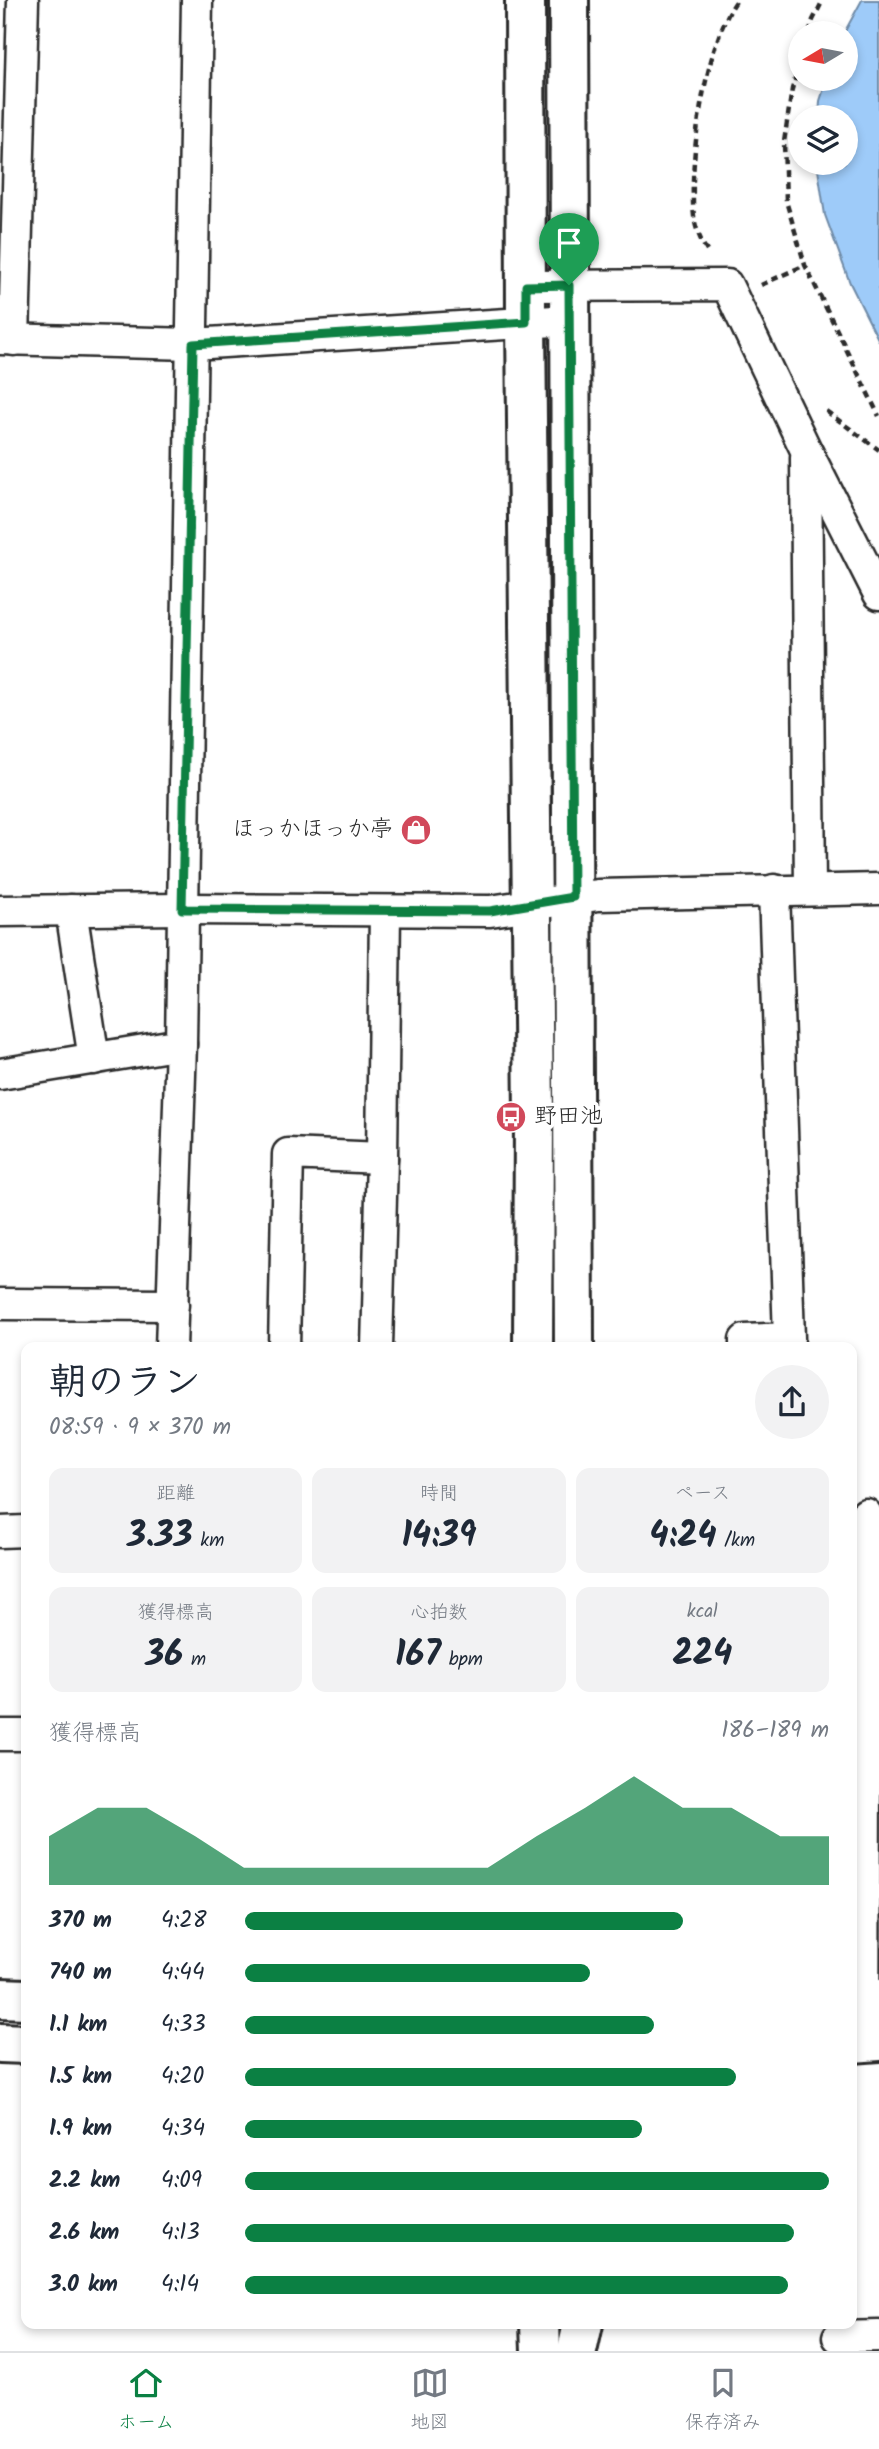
<!DOCTYPE html>
<html lang="ja">
<meta charset="utf-8">
<style>
body{margin:0;font-family:Kalam,"Klee One",sans-serif;background:#f2f2f3;color:#1f2937;height:100vh;display:flex;flex-direction:column;font-size:26px;white-space:nowrap}
*{box-sizing:border-box;margin:0}
p{font-size:23px;color:#747a83}
.icon{flex:none;width:38px;height:38px;fill:none;stroke:currentColor;stroke-width:2;stroke-linecap:round;stroke-linejoin:round}
.map{position:relative;flex:1;overflow:hidden}
.details{position:absolute;left:21px;top:1342px;width:836px;height:987px;display:flex;flex-direction:column;background:#fff;border-radius:14px;box-shadow:0 4px 10px #0003}
.details>*{flex:none}
.needle{width:46px;rotate:260deg}
.buttons{position:absolute;left:788px;top:21px;display:grid;gap:14px}
.buttons a{display:grid;place-items:center;width:70px;height:70px;border-radius:50%;background:#fff;box-shadow:0 4px 10px #0003;font-size:35px}
.pin{position:absolute;display:grid;place-items:center;width:60px;height:60px;color:#fff;margin:-72px -30px;border-radius:50% 50% 50% 0;rotate:-45deg;box-shadow:0 0 7px #0007}
.pin .icon{rotate:45deg}
.round{display:grid;place-items:center;flex:none;width:74px;height:74px;border-radius:37px;background:#f2f2f3}
.head{display:flex;align-items:center;justify-content:space-between;height:119px;padding:0 28px}
h1{font-size:38px;font-weight:700;line-height:52px}
.figures{display:grid;grid-template-columns:repeat(3,1fr);gap:10px;height:119px;padding:7px 28px}
.figures div{display:grid;align-content:center;border-radius:14px;background:#f2f2f3;text-align:center}
.figures b{font-size:35px;font-weight:700}
.figures small{font-size:19px;font-weight:400}
.figures p{font-size:19px}
.chart{height:196px;padding:14px 28px}
.chart p{display:flex;justify-content:space-between}
.chart svg{width:100%;height:126px;margin-top:7px;fill:#0b8043;opacity:.7}
ul{padding:0 28px;list-style:none;font-size:23px}
li{display:grid;grid-template-columns:112px 84px 1fr;align-items:center;height:52px}
li i{height:18px;border-radius:9px;background:#0b8043}
.tabs{display:flex;justify-content:space-around;align-items:center;height:98px;border-top:2px solid #e0e1e3;background:#fff;font-size:19px;color:#747a83}
.tabs a{display:grid;justify-items:center;gap:4px}
.tabs .active{color:#0b8043}
.map>svg:first-child{display:block}
</style>
<div class="map">
<svg width="879" height="2351" viewBox="0 0 879 2351">
<rect width="100%" height="100%" fill="#fff"/>
<filter id="ink" filterUnits="userSpaceOnUse"><feTurbulence type="fractalNoise" baseFrequency=".0143" numOctaves="2"/><feDisplacementMap in="SourceGraphic" scale="14" xChannelSelector="R" yChannelSelector="G"/><feConvolveMatrix kernelMatrix="1 2 1 2 8 2 1 2 1" color-interpolation-filters="sRGB"/></filter>
<g filter="url(#ink)">
<polygon fill="#9ecbf9" stroke="#708ba7" stroke-width="2" points="862,0 879,0 879,341 850,283 825,215 817,163 845,163 845,117 819,117 820,101 827,79 845,79 844,33"/>
<g fill="none" stroke-linecap="round" stroke-linejoin="round">
<g stroke="#2b2b2b" stroke-width="35">
<g id="street">
<polyline points="526,286 727,285 806,450 879,594"/>
<polyline points="0,339 193,344 570,320"/>
<polyline points="14,340 23,0"/>
<polyline points="806,458 810,889"/>
<polyline points="71,910 94,1059"/>
<polyline points="0,911 182,909 490,911 598,895 879,889"/>
<polyline points="0,1074 181,1044"/>
<polyline points="0,1304 173,1305"/>
<polyline points="171,1348 181,1044 197,0"/>
<polyline points="284,1348 288,1154 382,1158"/>
<polyline points="377,1348 382,1158 385,911"/>
<polyline points="745,1348 745,1340 789,1338 774,890"/>
<polyline points="0,1532 26,1531"/>
<polyline points="0,1735 26,1735"/>
<polyline points="864,2043 866,1514"/>
<polyline points="838,2337 879,2336"/>
</g>
</g>
<g stroke="#2b2b2b" stroke-width="44">
<g id="secondary">
<polyline points="525,0 526,322 534,1117 533,1348"/>
<polyline points="569,0 574,1348"/>
<polyline points="852,1997 879,1999"/>
<polyline points="0,1998 26,1999"/>
<polyline points="0,2043 26,2044"/>
<polyline points="852,2043 879,2041"/>
<polyline points="540,2324 541,2351"/>
<polyline points="577,2351 583,2324"/>
</g>
</g>
<g stroke="#2b2b2b" stroke-width="4.5" stroke-dasharray="7 5" stroke-linecap="butt">
<polyline points="809,33 813,20 823,0"/>
<polyline points="800,63 792,89 784,142 786,201 805,265 879,416"/>
<path d="M707,251c-6,-9 -12,-24 -13,-35 -6,-53 11,-173 43,-216"/>
<polyline points="761,285 805,265"/>
<polyline points="826,411 879,450"/>
</g>
<use href="#street" stroke="#fff" stroke-width="30"/>
<use href="#secondary" stroke="#fff" stroke-width="38"/>
</g>
</g>
<g fill="none" stroke-linecap="round" stroke-linejoin="round" filter="url(#ink)">
<g stroke="#fff" stroke-width="14">
<polygon id="route" points="569,285 573,897 490,911 182,909 193,344 526,322 526,286"/>
</g>
<use href="#route" stroke="#0b8043" stroke-width="9"/>
</g>
<defs>
<g id="shop-disc" transform="scale(1.575)"><circle r="9.5" fill="#d1495b" stroke="#fff"/><path d="M-5-2.5h2.3a2.7 3.5 0 0 1 5.4 0H5L5.5 6h-11ZM-1.5-2.5h3a1.5 2.3 0 0 0-3 0Z" fill="#fff"/></g>
<g id="bus-disc" transform="scale(1.575)"><circle r="9.5" fill="#d1495b" stroke="#fff"/><path d="M-5-6H5V4H4V6H2V4H-2V6H-4V4H-5ZM-3.5-4V0h7V-4ZM-3.5 1.2v1.5H-2V1.2ZM2 1.2v1.5H3.5V1.2Z" fill="#fff"/></g>
</defs>
<g fill-rule="evenodd">
<use href="#shop-disc" x="416" y="830"/>
<use href="#bus-disc" x="511" y="1117"/>
</g>
<g text-anchor="middle" dominant-baseline="central" stroke-width="7" stroke-linejoin="round" paint-order="stroke">
<g font-size="23" fill="#2b2b2b" stroke="#fff" text-anchor="end">
<text x="393" y="830">ほっかほっか亭</text>
<text x="534" y="1117" text-anchor="start">野田池</text>
</g>
</g>
</svg>
<div class="buttons">
<a><svg class="needle" viewBox="-14 -14 28 28"><path d="M0-13l5 13h-10z" fill="#e53935"/><path d="M0 13l5-13h-10z" fill="#747a83"/></svg></a>
<a><svg class="icon" aria-label="layers" viewBox="0 0 24 24"><path d="M12 4l9 5-9 5-9-5zM3 14l9 5 9-5"/></svg></a>
</div>
<div class="pin" style="left:569px;top:285px;background:#1e9e55"><svg class="icon" aria-label="arrive" viewBox="0 0 24 24"><path d="M6 21V4h12l-3 4 3 4H6"/></svg></div>
<section class="details">
<div class="head"><div><h1>朝のラン</h1><p>08:59 · 9 × 370 m</p></div><a class="round"><svg class="icon" aria-label="share" viewBox="0 0 24 24"><path d="M12 15V3M7 8l5-5 5 5M5 13v7h14v-7"/></svg></a></div>
<div class="figures">
<div><p>距離</p><b>3.33<small> km</small></b></div>
<div><p>時間</p><b>14:39</b></div>
<div><p>ペース</p><b>4:24<small> /km</small></b></div>
</div>
<div class="figures">
<div><p>獲得標高</p><b>36<small> m</small></b></div>
<div><p>心拍数</p><b>167<small> bpm</small></b></div>
<div><p>kcal</p><b>224</b></div>
</div>
<div class="chart"><p><span>獲得標高</span>186–189 m</p>
<svg viewBox="0 0 160 44" preserveAspectRatio="none"><path d="M0 44V27L10 17L20 17L30 27L40 38L50 38L60 38L70 38L80 38L90 38L100 27L110 17L120 6L130 17L140 17L150 27L160 27V44z"/></svg>
</div>
<ul>
<li><b>370 m</b>4:28<i style="width:75%"></i></li>
<li><b>740 m</b>4:44<i style="width:59%"></i></li>
<li><b>1.1 km</b>4:33<i style="width:70%"></i></li>
<li><b>1.5 km</b>4:20<i style="width:84%"></i></li>
<li><b>1.9 km</b>4:34<i style="width:68%"></i></li>
<li><b>2.2 km</b>4:09<i style="width:100%"></i></li>
<li><b>2.6 km</b>4:13<i style="width:94%"></i></li>
<li><b>3.0 km</b>4:14<i style="width:93%"></i></li>
</ul>
</section>
</div>
<nav class="tabs">
<a class="active"><svg class="icon" aria-label="home" viewBox="0 0 24 24"><path d="M3 11l9-7 9 7M6 9v11h12V9"/></svg>ホーム</a>
<a><svg class="icon" aria-label="map" viewBox="0 0 24 24"><path d="M3 6l6-2 6 2 6-2v14l-6 2-6-2-6 2zM9 4v14M15 6v14"/></svg>地図</a>
<a><svg class="icon" aria-label="saved" viewBox="0 0 24 24"><path d="M7 4h10v16l-5-4-5 4z"/></svg>保存済み</a>
</nav>
